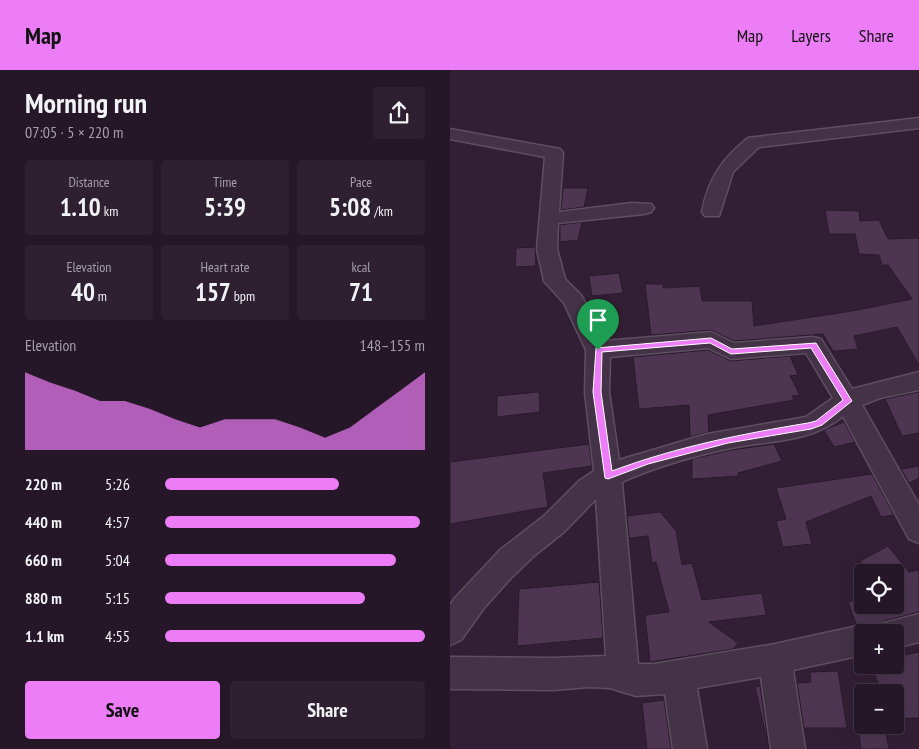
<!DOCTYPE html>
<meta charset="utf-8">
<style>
body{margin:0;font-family:"PT Sans Narrow",sans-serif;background:#2e2030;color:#f1f3f6;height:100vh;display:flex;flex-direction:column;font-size:19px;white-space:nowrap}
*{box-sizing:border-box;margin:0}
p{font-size:16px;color:#a49fa8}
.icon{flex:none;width:28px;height:28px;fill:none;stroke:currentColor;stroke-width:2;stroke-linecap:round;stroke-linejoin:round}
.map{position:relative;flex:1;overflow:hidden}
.panel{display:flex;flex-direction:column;background:#261728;width:450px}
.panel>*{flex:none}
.tools{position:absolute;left:404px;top:494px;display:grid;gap:10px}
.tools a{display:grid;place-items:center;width:50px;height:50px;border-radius:5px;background:#261728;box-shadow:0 5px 20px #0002,0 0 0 1px #423645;font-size:25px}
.pin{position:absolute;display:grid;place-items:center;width:42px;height:42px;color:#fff;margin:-51px -21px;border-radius:50% 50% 50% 0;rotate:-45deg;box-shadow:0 0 5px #0007}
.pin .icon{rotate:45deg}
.round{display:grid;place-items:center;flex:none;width:52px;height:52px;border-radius:5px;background:#2e2030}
.summary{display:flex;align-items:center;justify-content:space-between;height:85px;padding:0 25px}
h1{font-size:28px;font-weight:600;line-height:38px}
.metrics{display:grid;grid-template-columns:repeat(3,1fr);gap:8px;height:85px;padding:5px 25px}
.metrics div{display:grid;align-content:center;border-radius:5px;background:#2e2030;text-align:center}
.metrics b{font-size:25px;font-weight:600}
.metrics small{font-size:14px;font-weight:400}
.metrics p{font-size:14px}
.chart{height:140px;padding:10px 25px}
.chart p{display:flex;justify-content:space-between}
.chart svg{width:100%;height:90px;margin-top:5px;fill:#ec7df7;opacity:.7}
.cta{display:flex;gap:10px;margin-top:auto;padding:10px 25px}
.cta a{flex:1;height:58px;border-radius:5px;background:#ec7df7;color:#111;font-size:20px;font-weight:600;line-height:58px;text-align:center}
.cta a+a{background:#2e2030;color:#f1f3f6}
ul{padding:0 25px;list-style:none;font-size:16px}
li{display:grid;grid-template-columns:80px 60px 1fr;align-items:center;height:38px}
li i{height:12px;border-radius:6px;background:#ec7df7}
header{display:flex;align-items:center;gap:30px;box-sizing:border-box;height:70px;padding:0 25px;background:#ec7df7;color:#111}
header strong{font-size:24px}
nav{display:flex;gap:28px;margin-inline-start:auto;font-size:18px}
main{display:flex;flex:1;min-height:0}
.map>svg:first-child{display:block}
</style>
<header>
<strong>Map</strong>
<nav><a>Map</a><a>Layers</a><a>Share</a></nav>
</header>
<main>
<section class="panel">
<div class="summary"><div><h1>Morning run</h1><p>07:05 · 5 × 220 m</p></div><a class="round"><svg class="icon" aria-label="share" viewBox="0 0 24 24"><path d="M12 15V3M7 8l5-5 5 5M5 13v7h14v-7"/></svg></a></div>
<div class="metrics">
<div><p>Distance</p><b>1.10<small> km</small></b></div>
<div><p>Time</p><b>5:39</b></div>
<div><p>Pace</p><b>5:08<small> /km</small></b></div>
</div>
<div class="metrics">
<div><p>Elevation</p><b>40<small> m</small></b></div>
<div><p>Heart rate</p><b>157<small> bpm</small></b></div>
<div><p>kcal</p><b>71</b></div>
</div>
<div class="chart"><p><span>Elevation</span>148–155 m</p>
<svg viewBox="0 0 160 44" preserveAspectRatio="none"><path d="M0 44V6L10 11L20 15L30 20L40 20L50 24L60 29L70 33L80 29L90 29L100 29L110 33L120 38L130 33L140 24L150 15L160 6V44z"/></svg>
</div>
<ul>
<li><b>220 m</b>5:26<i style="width:67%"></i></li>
<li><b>440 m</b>4:57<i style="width:98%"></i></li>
<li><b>660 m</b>5:04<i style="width:89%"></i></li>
<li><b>880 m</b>5:15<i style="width:77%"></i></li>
<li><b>1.1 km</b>4:55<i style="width:100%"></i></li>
</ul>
<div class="cta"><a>Save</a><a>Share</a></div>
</section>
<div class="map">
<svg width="469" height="679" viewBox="0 0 469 679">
<rect width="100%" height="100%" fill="#331f35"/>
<g fill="#4e3652" stroke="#2a1a2d">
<polygon points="113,118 138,118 134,137 111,140"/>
<polygon points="375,140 409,141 410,151 429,150 438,169 469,168 469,295 447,257 404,266 408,279 388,281 383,281 373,264 284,271 261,260 201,265 195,214 213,214 213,218 250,216 252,231 302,231 304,256 402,241 462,229 438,195 432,195 429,185 409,184 405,164 379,164"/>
<polygon points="132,152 128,170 110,172 110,155"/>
<polygon points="85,177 86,196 65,197 66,178"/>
<polygon points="169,203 173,223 142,226 139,206"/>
<polygon points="258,280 281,291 340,286 348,305 340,306 350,325 342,326 344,330 258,345 259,362 240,367 239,335 189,339 183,287"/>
<polygon points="89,322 90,342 47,347 47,326"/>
<polygon points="469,322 469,363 452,366 435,329"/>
<polygon points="394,352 405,372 384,377 374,360"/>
<polygon points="139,374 142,396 93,403 98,437 0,454 0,392"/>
<polygon points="324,374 332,391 288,403 289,406 242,409 242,389 281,380"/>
<polygon points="469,396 469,408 459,413 451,399"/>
<polygon points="422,404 444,445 431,447 421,426 356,452 362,474 333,477 326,451 336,449 326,418"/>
<polygon points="210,442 226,461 232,495 242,493 252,530 312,523 316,545 259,552 288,573 283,579 200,592 195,545 219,542 206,492 202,493 198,466 179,468 177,446"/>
<polygon points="438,476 459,502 469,500 469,542 434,551 431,555 422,557 413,553 406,554 398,532 412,528 412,535 445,535 445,502 419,502 410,491"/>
<polygon points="149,512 153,568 67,576 69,519"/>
<polygon points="469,582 469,648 445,649 445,613 429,616 421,595 445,595 445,587"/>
<polygon points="388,601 397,658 354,658 347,613 361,612 360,602"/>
<polygon points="310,616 319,679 305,617"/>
<polygon points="214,630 221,679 197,679 192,633"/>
<polygon points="408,658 435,658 439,679 411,679"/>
</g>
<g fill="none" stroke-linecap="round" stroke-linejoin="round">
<g stroke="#5f4d61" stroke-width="3">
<g id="street">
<path d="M469,48v10l-160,19 -26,25 -14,44h-14l-3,-4c6,-33 20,-53 46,-74z"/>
<path d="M0,59l110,20 3,4 -4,59 73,-9 19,1 3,4 -3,4 -7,2 -86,9 -1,26 8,30 16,16 24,46 106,-9 23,11 79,-6 8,2 31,50 67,-17v18l-39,8 -18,7 57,100v38l-10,-4 -66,-123c-33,27 -72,24 -112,32 -37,8 -74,18 -109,34l16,182h16l121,-20 87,-19 11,5 1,2h-12v23l-69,15 12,79h-34l-10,-72 -64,11 10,61h-34l-8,-55 -29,2 -26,-8 -21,-1 -36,3 -103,-1v-32l103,1 53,-2 -10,-157 -32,33 -29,23 -24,23 -27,30 -23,32 -11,5v-40l4,-6 46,-49 44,-34 35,-35 15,-10 -9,-79 1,-42 -22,-47 -20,-22 -7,-32 8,-92 -95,-18zM258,278l23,11 75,-6 27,45 -27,19 -99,17 -88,26 -10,-68 1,-35z"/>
<polygon points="469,544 469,572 445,578 445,562 430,562 434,553"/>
</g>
</g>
<use href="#street" fill="#443246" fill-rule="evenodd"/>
</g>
<path fill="#ec7df7" stroke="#fff" fill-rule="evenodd" d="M261,268l21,11 84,-6 36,58 -30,24 -11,4 -83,14 -80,21 -40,15 -3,-1 -12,-86 3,-44zM260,273l21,11 80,-6 32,52 -27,21 -8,2c-67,11 -132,24 -196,48l-11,-79 1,-40z"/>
</svg>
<div class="tools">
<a><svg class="icon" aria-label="locate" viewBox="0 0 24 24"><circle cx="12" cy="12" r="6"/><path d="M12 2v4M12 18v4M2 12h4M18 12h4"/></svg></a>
<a>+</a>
<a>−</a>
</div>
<div class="pin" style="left:148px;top:280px;background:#1e9e55"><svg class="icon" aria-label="arrive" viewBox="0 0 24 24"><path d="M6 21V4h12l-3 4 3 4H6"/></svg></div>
</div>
</main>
